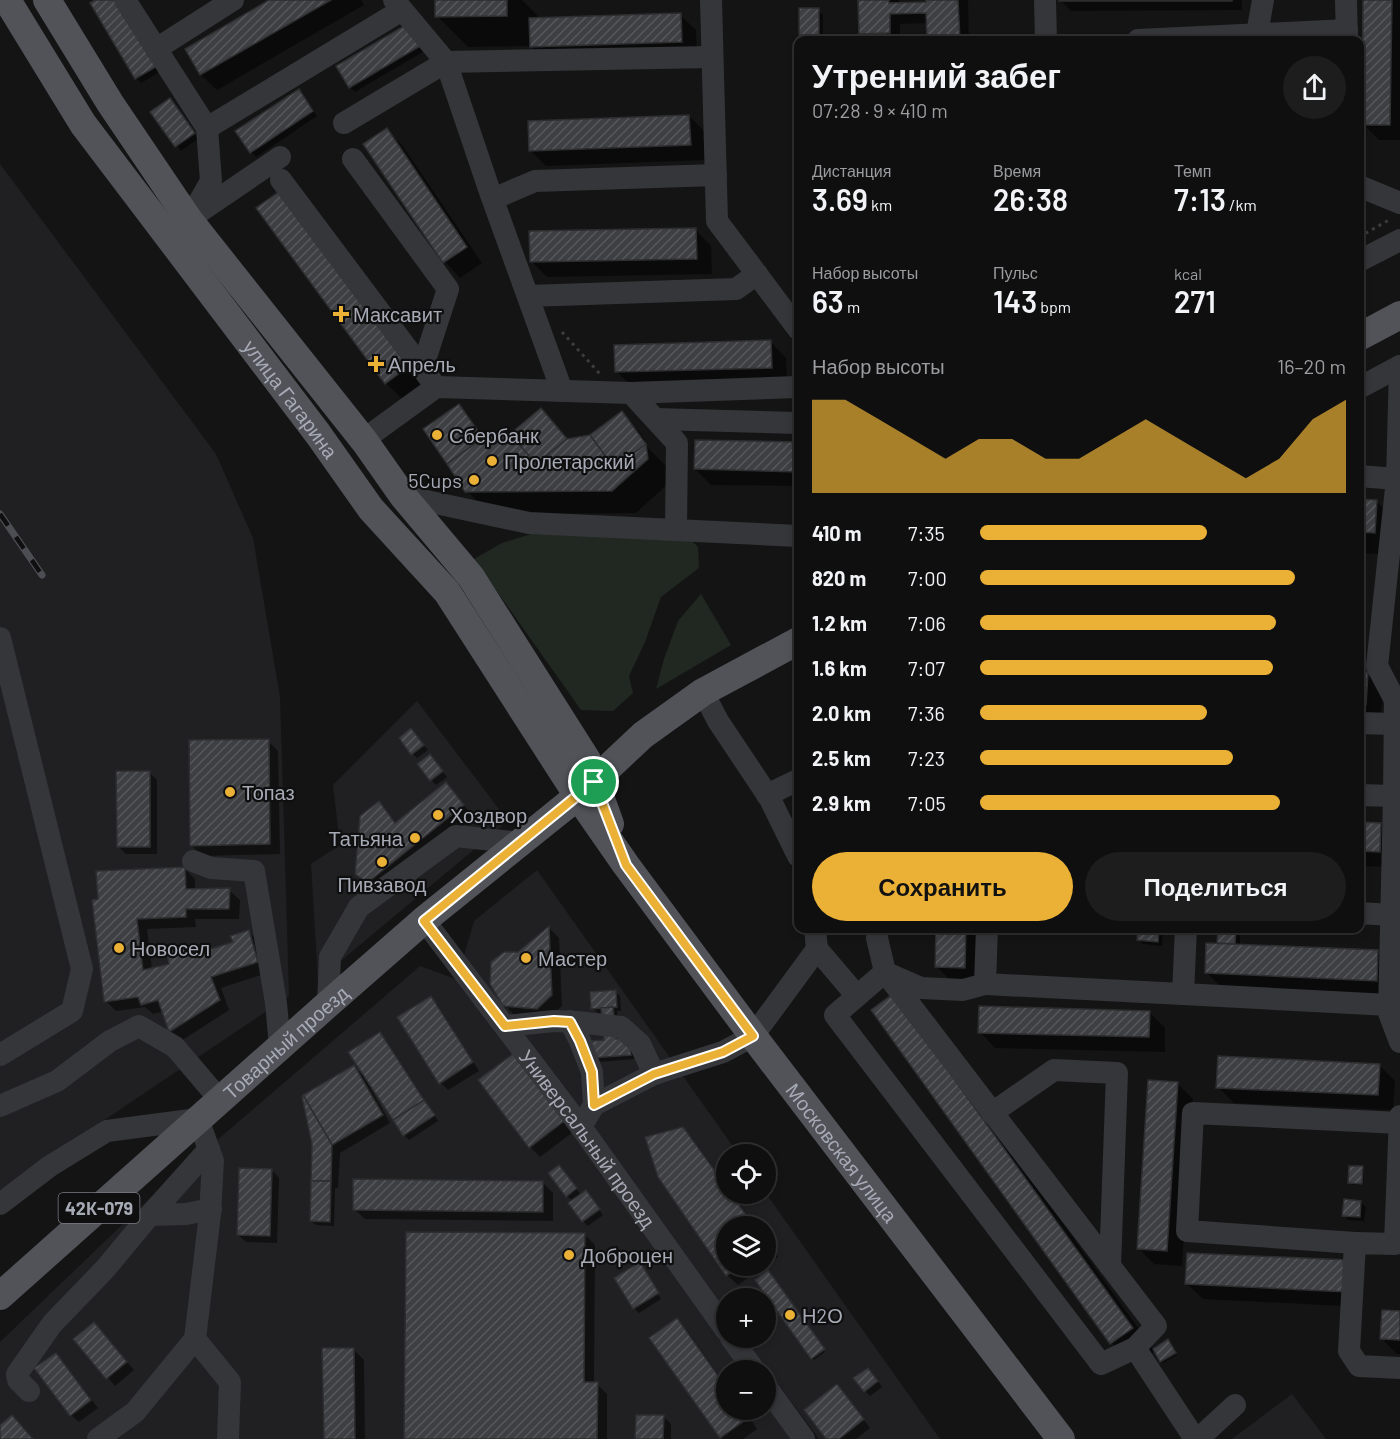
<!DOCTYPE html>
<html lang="ru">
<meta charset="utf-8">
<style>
body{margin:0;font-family:Barlow,sans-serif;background:#1d1d1e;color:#f1f3f6;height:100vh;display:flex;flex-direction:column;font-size:22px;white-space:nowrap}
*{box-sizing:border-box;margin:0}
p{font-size:20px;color:#9b9c9f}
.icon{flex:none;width:33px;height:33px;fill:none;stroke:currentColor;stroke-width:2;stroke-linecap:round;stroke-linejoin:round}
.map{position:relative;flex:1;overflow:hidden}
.panel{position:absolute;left:794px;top:36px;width:570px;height:897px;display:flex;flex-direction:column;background:#0f0f10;border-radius:12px;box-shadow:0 3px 9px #0003,0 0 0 2px #2f2f30}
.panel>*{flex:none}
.buttons{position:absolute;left:716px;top:1144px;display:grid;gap:12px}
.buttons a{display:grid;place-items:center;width:60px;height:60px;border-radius:50%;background:#0f0f10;box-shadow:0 3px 9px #0003,0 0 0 2px #2f2f30;font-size:30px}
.pin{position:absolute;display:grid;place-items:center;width:51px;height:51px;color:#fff;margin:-26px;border:3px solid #fff;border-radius:50%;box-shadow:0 2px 6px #0007}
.round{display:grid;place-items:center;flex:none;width:63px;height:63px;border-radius:32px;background:#1d1d1e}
.overview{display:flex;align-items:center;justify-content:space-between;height:102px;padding:0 18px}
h1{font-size:33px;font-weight:600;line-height:45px}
.metrics{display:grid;grid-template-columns:repeat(3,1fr);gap:9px;height:102px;padding:6px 18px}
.metrics div{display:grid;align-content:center}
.metrics b{font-size:30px;font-weight:600}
.metrics small{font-size:16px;font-weight:400}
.metrics p{font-size:16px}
.chart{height:168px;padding:12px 18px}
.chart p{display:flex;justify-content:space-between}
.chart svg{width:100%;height:108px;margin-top:6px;fill:#ebb136;opacity:.7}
.cta{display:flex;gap:12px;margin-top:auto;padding:12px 18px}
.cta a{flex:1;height:69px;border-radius:36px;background:#ebb136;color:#111;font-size:24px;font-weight:600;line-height:69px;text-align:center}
.cta a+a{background:#1d1d1e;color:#f1f3f6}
ul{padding:0 18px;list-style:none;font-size:20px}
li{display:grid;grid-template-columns:96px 72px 1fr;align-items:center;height:45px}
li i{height:15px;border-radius:8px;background:#ebb136}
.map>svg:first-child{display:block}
</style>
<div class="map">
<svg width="1400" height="1439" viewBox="0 0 1400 1439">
<defs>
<pattern id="building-hatch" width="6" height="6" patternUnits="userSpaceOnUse" patternTransform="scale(1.5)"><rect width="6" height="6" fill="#3e3f42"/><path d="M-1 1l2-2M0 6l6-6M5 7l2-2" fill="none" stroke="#57585b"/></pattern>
</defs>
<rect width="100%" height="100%" fill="#141415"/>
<g fill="#202022" fill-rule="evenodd">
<polygon points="0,164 216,454 253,538 280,697 289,996 0,1190"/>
<polygon points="417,701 508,821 318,980 311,864 340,845 333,785"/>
<path d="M537,870l202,285h-13v39h39v-2l175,247h-121l-75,-101h21v-39h-39v15l-263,-355 11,-38zM726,1227h39v39h-39z"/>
<polygon points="420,966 461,981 749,1371 726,1371 726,1410 765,1410 765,1393 799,1439 0,1439 0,1342 151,1197"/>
<polygon points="1292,1394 1326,1439 1232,1439"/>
</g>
<g fill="#202821">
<polygon points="531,534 689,538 698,547 699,568 661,597 645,642 629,676 633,693 613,711 581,710 474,559 502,543"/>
<polygon points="701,594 731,645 656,689 664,659 678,621"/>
</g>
<g fill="#0007">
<polygon points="98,0 163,70 141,83 136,78"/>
<polygon points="272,0 361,0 364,5 217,90 201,75 187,49"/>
<polygon points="436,0 522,0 537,15 537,19 680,15 696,30 697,58 547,62 531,46 468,47 437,16"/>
<polygon points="859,0 899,0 899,4 928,3 928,0 968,0 969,40 929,40 928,23 900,24 900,40 868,40 860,33"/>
<polygon points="1060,0 1242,0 1242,10 1071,11"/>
<polygon points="1365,0 1400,0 1400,140 1379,140 1363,124"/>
<polygon points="818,10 823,15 823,39 806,39 801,34"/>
<polygon points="409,24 426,50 355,92 350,87"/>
<polygon points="303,96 317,116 256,157 251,152"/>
<polygon points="174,105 198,139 181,151 153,112"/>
<polygon points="689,116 705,132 706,160 546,166 530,150"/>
<polygon points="387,130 402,145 482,263 460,278 445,262 365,144"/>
<polygon points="259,209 424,383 402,399 386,383"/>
<polygon points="696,230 711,246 712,274 547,277 531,261"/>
<polygon points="771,342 786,358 787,383 632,387 616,371"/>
<polygon points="459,406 466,413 485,440 511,435 567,440 589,437 622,413 637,429 649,445 644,440 644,444 668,468 670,482 636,513 490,514 467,491"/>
<polygon points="798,443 798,486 711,485 695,469"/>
<polygon points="1359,500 1376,501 1399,524 1397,555 1359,553"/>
<polygon points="1359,673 1367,674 1383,689 1381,720 1359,718"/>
<polygon points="411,730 428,750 417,758 413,754"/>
<polygon points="268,741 278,751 280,854 202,856 192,846"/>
<polygon points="435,761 447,777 436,785 431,780"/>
<polygon points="149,772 157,780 157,854 126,854 118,846"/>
<polygon points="446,784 473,816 378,892 357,873 378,803 397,824"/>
<polygon points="1359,823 1381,824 1396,840 1395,867 1359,866"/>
<polygon points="184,868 195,879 195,890 229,890 240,900 239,919 195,919 196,927 147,929 152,970 171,965 235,943 249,932 259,942 267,973 221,988 229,1010 181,1041 170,1031 164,1011 153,1014 145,1007 116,1011 106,1001 94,901"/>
<polygon points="549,928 559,938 562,1006 547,1018 515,1016 505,1005 519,953"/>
<polygon points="937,928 982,928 980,983 952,982 936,966"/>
<polygon points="1139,928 1163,928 1162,946 1143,944 1139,940"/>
<polygon points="1219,928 1240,928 1240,946 1377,952 1393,968 1392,996 1222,988 1206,972 1219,945"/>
<polygon points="615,992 620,996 621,1011 617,1011 620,1040 629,1039 635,1059 598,1062 593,1057 605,1041 603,1013 598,1013 593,1008"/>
<polygon points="430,998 438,1005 479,1071 448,1090 441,1083"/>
<polygon points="873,1011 916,1019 1154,1350 1170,1343 1177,1355 1163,1363 1155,1351 1134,1366 1112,1343"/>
<polygon points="1149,1012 1165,1028 1165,1052 995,1048 980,1032"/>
<polygon points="380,1033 387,1041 438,1121 409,1140 404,1135"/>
<polygon points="513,1056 573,1132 540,1157 530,1147"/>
<polygon points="1379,1065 1395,1081 1393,1110 1234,1103 1218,1087"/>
<polygon points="354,1067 364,1076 390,1123 340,1153 338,1188 335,1188 334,1226 316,1225 311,1221 314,1144"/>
<polygon points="1178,1084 1193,1099 1182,1266 1154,1264 1139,1249"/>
<polygon points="683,1128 693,1139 726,1184 726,1194 733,1194 756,1227 726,1227 726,1266 765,1266 738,1285 727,1275 659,1176"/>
<polygon points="1362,1168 1364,1170 1363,1185 1352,1185 1350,1183"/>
<polygon points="272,1170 279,1178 277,1243 246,1242 238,1235"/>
<polygon points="563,1171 581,1195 590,1197 603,1215 588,1226 583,1221 573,1201 567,1196"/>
<polygon points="543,1183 553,1193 553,1221 365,1219 354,1209"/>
<polygon points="1361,1202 1366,1207 1364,1221 1348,1220 1344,1215"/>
<polygon points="585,1235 595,1245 594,1384 597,1384 607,1394 607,1439 405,1439"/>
<polygon points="765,1239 778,1257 765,1266"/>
<polygon points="1348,1262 1362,1307 1203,1299 1187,1284"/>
<polygon points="640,1264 643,1267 642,1267 661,1299 639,1313 634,1308 616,1278"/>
<polygon points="770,1274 825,1352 814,1360 757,1280"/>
<polygon points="1400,1313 1400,1354 1397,1354 1381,1338"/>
<polygon points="677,1320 687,1330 726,1385 726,1410 744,1410 757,1429 743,1439 723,1439 721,1437"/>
<polygon points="94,1324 134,1370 115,1386 75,1339"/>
<polygon points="353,1349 364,1360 365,1439 325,1439"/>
<polygon points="56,1354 63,1362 98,1408 79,1422 71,1415"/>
<polygon points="873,1374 882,1387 870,1396 865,1391"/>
<polygon points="844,1393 870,1428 856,1439 828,1439"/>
<polygon points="664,1417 671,1424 671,1439 636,1439"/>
</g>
<g fill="url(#building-hatch)" stroke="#2e2e31" stroke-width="1.5">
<polygon points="95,0 122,0 159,65 135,79 90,3"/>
<polygon points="269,0 331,0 200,75 185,49"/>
<polygon points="435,0 507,0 507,16 435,17"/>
<polygon points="858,0 889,0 889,3 926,2 926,0 958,0 960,40 927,40 926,13 890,14 890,33 859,34"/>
<rect x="1059" y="0" width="173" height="1"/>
<polygon points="1363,0 1392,0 1390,125 1362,125"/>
<rect x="799" y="8" width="20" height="27"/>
<polygon points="681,13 682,42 530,47 529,18"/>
<polygon points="409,23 422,45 349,88 336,66"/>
<polygon points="299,89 313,111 250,153 235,131"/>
<polygon points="170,98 195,133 175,147 150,112"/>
<polygon points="689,115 691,145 529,151 528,121"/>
<polygon points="387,128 467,247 443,263 363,144"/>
<polygon points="280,191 409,366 385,384 256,208"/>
<polygon points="696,228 697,259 530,262 529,231"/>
<polygon points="771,340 772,368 615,372 614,345"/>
<polygon points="459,404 483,438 447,464 423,429"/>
<polygon points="541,408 567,439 536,464 510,434"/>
<polygon points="622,411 646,444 614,468 590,435"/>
<polygon points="510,434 536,464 567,439 590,435 614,468 646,444 648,459 612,491 465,492 447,464 483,438"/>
<polygon points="695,440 798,442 798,472 694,469"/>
<polygon points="1359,499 1377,500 1375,533 1359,532"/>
<polygon points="1359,672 1368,672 1366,705 1359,704"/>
<polygon points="411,728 424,745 411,755 399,738"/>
<polygon points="269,739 270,844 190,846 189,740"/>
<polygon points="430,754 443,771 430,781 417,764"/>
<polygon points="116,771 150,771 150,847 117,847"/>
<polygon points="446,782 464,805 367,883 355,874 360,816 379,801 395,823"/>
<polygon points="1359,822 1381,823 1380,852 1359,851"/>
<polygon points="185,867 186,889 230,888 229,909 186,909 186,917 137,919 143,970 169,964 167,952 196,945 201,952 233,942 230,936 249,930 258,962 211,977 220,1000 169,1032 158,1000 141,1005 138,997 104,1002 92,900 98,899 96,871"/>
<polygon points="549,926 552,995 537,1009 503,1006 490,984 491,962 504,952 518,952"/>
<polygon points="936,928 966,928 965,968 935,967"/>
<polygon points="1138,928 1159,928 1158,942 1137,940"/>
<polygon points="1218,928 1236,928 1235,944 1217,943"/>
<polygon points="1206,943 1378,950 1377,981 1205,973"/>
<polygon points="616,990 617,1007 591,1009 590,992"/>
<polygon points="893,994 1133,1328 1110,1344 871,1010"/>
<polygon points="431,996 473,1062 439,1084 397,1017"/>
<polygon points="979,1006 1150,1011 1149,1037 978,1033"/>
<polygon points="613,1007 616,1039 630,1038 631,1055 592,1058 591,1041 604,1040 601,1008"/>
<polygon points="380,1032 424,1100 393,1120 348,1052"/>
<polygon points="513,1054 564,1121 529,1148 478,1080"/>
<polygon points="1218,1056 1380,1064 1378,1095 1216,1088"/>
<polygon points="354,1065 383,1115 332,1145 303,1095"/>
<polygon points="1148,1080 1178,1082 1167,1251 1137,1249"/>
<polygon points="303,1095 332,1145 331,1181 311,1181 312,1144 302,1097"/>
<polygon points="424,1100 435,1115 403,1136 393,1120"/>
<polygon points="683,1127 726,1186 726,1194 731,1194 755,1227 726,1227 726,1266 740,1266 726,1276 658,1177 645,1137"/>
<polygon points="559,1165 577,1188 566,1197 548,1173"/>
<polygon points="1349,1166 1363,1166 1362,1184 1348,1183"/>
<polygon points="239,1168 272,1169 270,1236 237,1235"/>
<polygon points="353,1179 543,1181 543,1212 353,1210"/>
<polygon points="311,1181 331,1181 330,1222 310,1221"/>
<polygon points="586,1190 600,1209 582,1222 568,1203"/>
<polygon points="1344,1199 1361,1201 1360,1217 1342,1216"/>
<polygon points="406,1232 585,1233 584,1382 598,1382 597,1439 404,1439"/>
<polygon points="1187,1253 1349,1260 1347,1292 1185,1284"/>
<polygon points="640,1262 659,1293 633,1309 614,1278"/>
<polygon points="768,1270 825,1349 811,1359 755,1280"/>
<polygon points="1382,1310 1400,1311 1400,1340 1380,1339"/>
<polygon points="677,1318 726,1387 726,1410 742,1410 748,1418 720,1438 649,1338"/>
<polygon points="94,1322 127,1362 106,1379 73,1339"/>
<polygon points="1168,1339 1176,1353 1160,1362 1153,1349"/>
<polygon points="322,1348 354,1348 355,1439 324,1439"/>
<polygon points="56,1353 91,1400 70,1416 34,1368"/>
<polygon points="868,1368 878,1381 864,1392 853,1378"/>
<polygon points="837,1384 864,1419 839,1439 826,1439 804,1410"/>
<polygon points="12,1415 33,1439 0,1439 0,1425"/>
<polygon points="636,1415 664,1415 663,1439 635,1439"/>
</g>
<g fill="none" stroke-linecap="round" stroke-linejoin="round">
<g stroke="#3b3d41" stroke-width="3" stroke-dasharray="3 4.5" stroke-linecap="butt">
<polyline points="1359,237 1389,220"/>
<polyline points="562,332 600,374"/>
</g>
<g stroke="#35363a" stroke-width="22">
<polyline points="125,0 207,128 211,181 189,220"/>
<polyline points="394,0 446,62 712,57"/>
<polyline points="711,0 717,221 798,329"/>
<polyline points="1045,0 1046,40"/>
<polyline points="1346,0 1347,40"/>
<polyline points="1257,34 1263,0"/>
<polyline points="1138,40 1347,30"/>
<polyline points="156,49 233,0"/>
<polyline points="344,123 446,62 490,192 562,391"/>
<polyline points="207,128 402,10"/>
<polyline points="353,159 448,289 422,369"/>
<polyline points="281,180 436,387"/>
<polyline points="1359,186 1400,203"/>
<polyline points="493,199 535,181 716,175"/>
<polyline points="195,215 280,157"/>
<polyline points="1359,261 1400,240"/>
<polyline points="528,296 736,289 757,274"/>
<polyline points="1359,388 1400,366"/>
<polyline points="631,393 798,387"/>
<polyline points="655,419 798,423"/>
<polyline points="365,442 370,435 436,387 631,393 677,443 676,529"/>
<polyline points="1359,476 1397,479"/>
<polyline points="403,496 529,523 798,536"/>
<polyline points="0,638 82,969 72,1011 0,1055"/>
<polyline points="703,692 718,721 770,799 798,856"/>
<polyline points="1359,723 1394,724"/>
<polyline points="767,795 798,780"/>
<polyline points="1359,795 1394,796 1395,700 1377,666 1397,479 1400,366"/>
<polyline points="1394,796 1389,1013 1400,1042"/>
<polyline points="193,861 211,868 254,871 276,1003 280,1046"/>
<polyline points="1359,913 1391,915"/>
<path id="s1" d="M424,920l157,207 145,203"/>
<polyline points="815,928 817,949 857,996"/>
<polyline points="878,928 877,938 885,972 1156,1326 1135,1348 1101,1364 835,1015 885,972"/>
<polyline points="987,928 985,984 1183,994"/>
<polyline points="1186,928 1183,994 1389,1005"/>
<polyline points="889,974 921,988 963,990 985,984"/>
<polyline points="328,1004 330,957 359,907 456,836 521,843"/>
<polyline points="570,1021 580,1041 592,1072 594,1105"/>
<polyline points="505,1026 554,1021 577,1022 621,1027 640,1044 654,1074 594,1105 581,1127"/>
<polyline points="654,1074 723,1052 753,1036 817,949"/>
<polyline points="0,1106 57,1081 110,1041 139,1026 175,1047 220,1100"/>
<polyline points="992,1113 1054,1070 1117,1073 1110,1266"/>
<polyline points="1400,1116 1395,1244 1355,1243 1349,1351 1359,1366 1400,1368"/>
<polyline points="0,1204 50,1166 107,1131 198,1119 213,1161 210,1214 195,1339 230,1382 228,1439"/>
<polyline points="150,1215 186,1214 211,1209"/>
<polyline points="1355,1243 1187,1231 1193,1113 1400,1123"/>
<polyline points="731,1338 755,1371"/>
<polyline points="1135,1348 1195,1439"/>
<polyline points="765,1385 804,1439"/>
<polyline points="29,1391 18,1380 17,1374 52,1324 105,1269 150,1215 209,1149"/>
<polyline points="98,1439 135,1412 195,1339"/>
<polyline points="1198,1439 1235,1405"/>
</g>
<g stroke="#515359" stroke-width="28">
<path id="s2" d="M7,0l76,124 235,310 53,75 76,83 131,204 48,69 127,171 308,403"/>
<polyline points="47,0 110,103 189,220 365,442 403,496 471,577 587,760 610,824"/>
<polyline points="1359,337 1400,315"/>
<path id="s3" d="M0,1296l328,-292 96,-84 154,-124 65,-61 60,-43 95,-51"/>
</g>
<g stroke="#4c4e53" stroke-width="7">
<polyline id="rail" points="0,514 42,575"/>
</g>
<use href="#rail" stroke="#0f0f10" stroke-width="4.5" stroke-dasharray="14" stroke-linecap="butt"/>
</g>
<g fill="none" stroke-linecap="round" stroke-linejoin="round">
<g stroke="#fff" stroke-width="12">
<polygon id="route" points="594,782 626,865 753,1036 723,1052 654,1074 594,1105 592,1072 580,1041 570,1022 554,1021 505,1026 424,921"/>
</g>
<use href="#route" stroke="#ebb136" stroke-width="8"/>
</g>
<g fill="#ebb136" stroke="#0f0f10" stroke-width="2">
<path d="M338 305h6v6h6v6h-6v6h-6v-6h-6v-6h6z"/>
<path d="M373 355h6v6h6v6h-6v6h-6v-6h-6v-6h6z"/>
<circle cx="437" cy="435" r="6"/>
<circle cx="492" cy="461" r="6"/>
<circle cx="474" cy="480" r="6"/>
<circle cx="230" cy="792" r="6"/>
<circle cx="438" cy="815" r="6"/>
<circle cx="415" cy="838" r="6"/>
<circle cx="382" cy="862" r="6"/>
<circle cx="119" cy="948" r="6"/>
<circle cx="526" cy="958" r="6"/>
<circle cx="569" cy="1255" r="6"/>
<circle cx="790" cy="1315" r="6"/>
</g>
<g text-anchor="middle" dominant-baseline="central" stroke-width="4.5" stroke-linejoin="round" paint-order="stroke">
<rect fill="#0f0f10" stroke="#797c84" stroke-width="1.5" x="58.5" y="1193" width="81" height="30" rx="4.5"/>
<g font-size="18" font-weight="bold" fill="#a6aab5">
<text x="99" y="1208">42К-079</text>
</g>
<g font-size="20" fill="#a6aab5" stroke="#0f0f10" text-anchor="start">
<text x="353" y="314">Максавит</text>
<text x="388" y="364">Апрель</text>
<text x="449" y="435">Сбербанк</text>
<text x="504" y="461">Пролетарский</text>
<text x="462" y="480" text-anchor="end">5Cups</text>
<text x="242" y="792">Топаз</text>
<text x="450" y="815">Хоздвор</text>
<text x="403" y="838" text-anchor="end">Татьяна</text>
<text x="382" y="884" text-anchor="middle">Пивзавод</text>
<text x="131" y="948">Новосел</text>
<text x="538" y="958">Мастер</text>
<text x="581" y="1255">Доброцен</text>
<text x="802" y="1315">Н2О</text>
</g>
<g font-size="20" fill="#a6aab5" stroke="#0f0f10">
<text stroke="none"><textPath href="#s2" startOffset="490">улица Гагарина</textPath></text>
<text stroke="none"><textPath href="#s3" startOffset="382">Товарный проезд</textPath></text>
<text stroke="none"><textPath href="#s1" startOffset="273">Универсальный проезд</textPath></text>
<text stroke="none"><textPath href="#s2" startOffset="1425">Московская улица</textPath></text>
</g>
</g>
</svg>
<div class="buttons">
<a><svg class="icon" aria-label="locate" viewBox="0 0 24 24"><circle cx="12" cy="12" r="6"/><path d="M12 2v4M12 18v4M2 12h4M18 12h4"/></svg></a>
<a><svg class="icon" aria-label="layers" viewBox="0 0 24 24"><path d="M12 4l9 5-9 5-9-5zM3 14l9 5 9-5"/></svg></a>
<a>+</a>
<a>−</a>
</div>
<div class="pin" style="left:594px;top:782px;background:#1e9e55"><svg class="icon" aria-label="arrive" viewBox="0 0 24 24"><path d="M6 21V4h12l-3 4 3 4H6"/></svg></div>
<section class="panel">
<div class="overview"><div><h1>Утренний забег</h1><p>07:28 · 9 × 410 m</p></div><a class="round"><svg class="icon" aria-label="share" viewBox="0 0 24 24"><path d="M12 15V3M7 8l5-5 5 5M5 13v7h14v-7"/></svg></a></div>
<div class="metrics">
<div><p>Дистанция</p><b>3.69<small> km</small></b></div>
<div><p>Время</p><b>26:38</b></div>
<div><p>Темп</p><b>7:13<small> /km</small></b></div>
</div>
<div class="metrics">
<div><p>Набор высоты</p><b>63<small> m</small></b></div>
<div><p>Пульс</p><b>143<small> bpm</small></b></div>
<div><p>kcal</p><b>271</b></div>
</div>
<div class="chart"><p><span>Набор высоты</span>16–20 m</p>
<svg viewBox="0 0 160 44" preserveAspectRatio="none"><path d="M0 44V6L10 6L20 14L30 22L40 30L50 22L60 22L70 30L80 30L90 22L100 14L110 22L120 30L130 38L140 30L150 14L160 6V44z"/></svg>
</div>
<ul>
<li><b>410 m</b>7:35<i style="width:62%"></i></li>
<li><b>820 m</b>7:00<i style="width:86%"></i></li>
<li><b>1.2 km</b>7:06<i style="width:81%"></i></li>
<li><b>1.6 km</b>7:07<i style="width:80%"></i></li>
<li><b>2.0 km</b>7:36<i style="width:62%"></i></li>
<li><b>2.5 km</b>7:23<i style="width:69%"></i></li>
<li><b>2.9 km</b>7:05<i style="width:82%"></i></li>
</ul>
<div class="cta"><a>Сохранить</a><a>Поделиться</a></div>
</section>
</div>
